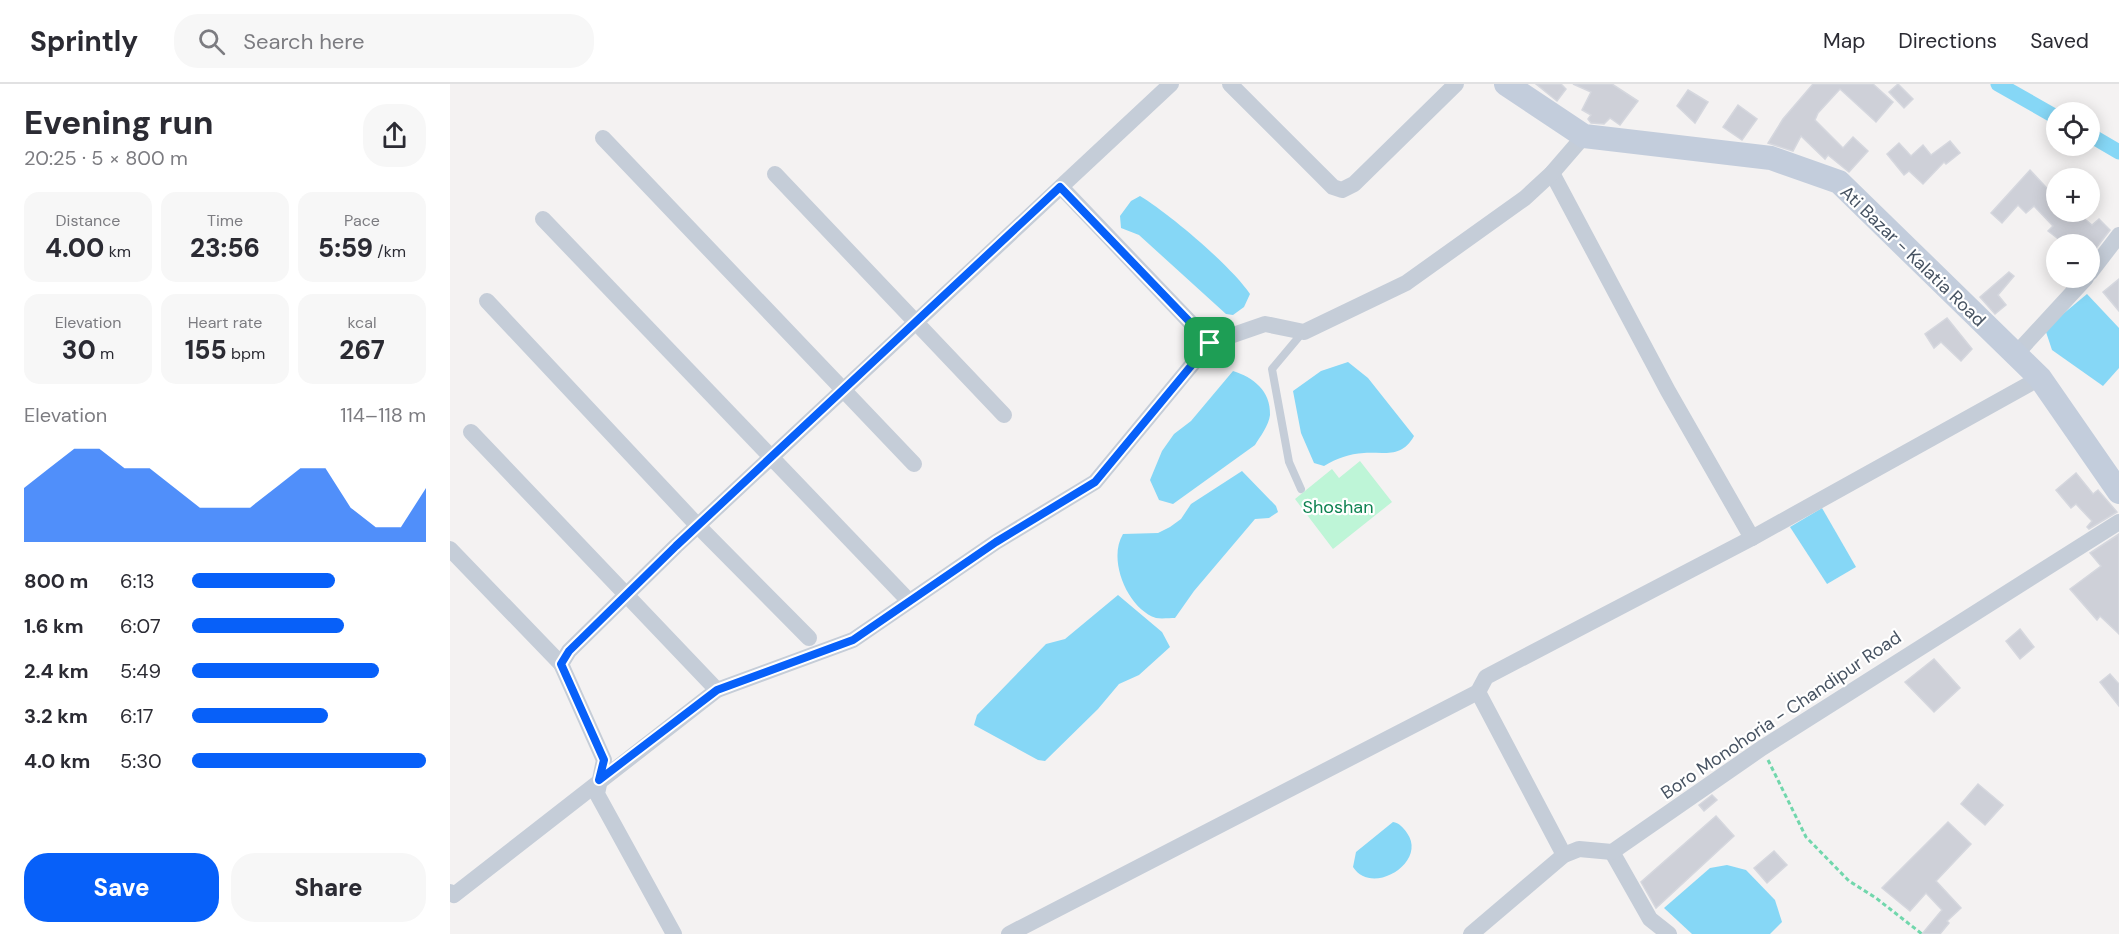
<!DOCTYPE html>
<meta charset="utf-8">
<style>
body{margin:0;font-family:"DM Sans",sans-serif;background:#f7f7f7;color:#2b2b33;height:100vh;display:flex;flex-direction:column;font-size:22px;white-space:nowrap}
*{box-sizing:border-box;margin:0}
p{font-size:20px;color:#7c7c81}
.icon{flex:none;width:33px;height:33px;fill:none;stroke:currentColor;stroke-width:2;stroke-linecap:round;stroke-linejoin:round}
.map{position:relative;flex:1;overflow:hidden}
.panel{display:flex;flex-direction:column;background:#fff;width:450px}
.panel>*{flex:none}
.tools{position:absolute;left:1596px;top:18px;display:grid;gap:12px}
.tools a{display:grid;place-items:center;width:54px;height:54px;border-radius:50%;background:#fff;box-shadow:0 3px 15px #0003;font-size:30px}
.pin{position:absolute;display:grid;place-items:center;width:51px;height:51px;color:#fff;margin:-26px;border-radius:12px;box-shadow:0 3px 9px #0006}
.round{display:grid;place-items:center;flex:none;width:63px;height:63px;border-radius:24px;background:#f7f7f7}
.head{display:flex;align-items:center;justify-content:space-between;height:102px;padding:0 24px}
h1{font-size:33px;font-weight:800;line-height:45px}
.stats{display:grid;grid-template-columns:repeat(3,1fr);gap:9px;height:102px;padding:6px 24px}
.stats div{display:grid;align-content:center;border-radius:15px;background:#f7f7f7;text-align:center}
.stats b{font-size:26px;font-weight:800}
.stats small{font-size:16px;font-weight:400}
.stats p{font-size:16px}
.chart{height:168px;padding:12px 24px}
.chart p{display:flex;justify-content:space-between}
.chart svg{width:100%;height:108px;margin-top:6px;fill:#0760f9;opacity:.7}
.action{display:flex;gap:12px;margin-top:auto;padding:12px 24px}
.action a{flex:1;height:69px;border-radius:24px;background:#0760f9;color:#fff;font-size:24px;font-weight:800;line-height:69px;text-align:center}
.action a+a{background:#f7f7f7;color:#2b2b33}
ul{padding:0 24px;list-style:none;font-size:20px}
li{display:grid;grid-template-columns:96px 72px 1fr;align-items:center;height:45px}
li i{height:15px;border-radius:8px;background:#0760f9}
header{display:flex;align-items:center;gap:36px;box-sizing:border-box;height:84px;padding:0 30px;background:#fff;border-bottom:2px solid #e1e1e2}
header strong{font-size:28px}
nav{display:flex;gap:33px;margin-inline-start:auto;font-size:21px}
.search{width:420px;height:54px;background:#f7f7f7;display:flex;align-items:center;gap:15px;box-sizing:border-box;padding:0 21px;border-radius:24px;color:#7c7c81;font-size:22px}
main{display:flex;flex:1;min-height:0}
.map>svg:first-child{display:block}
</style>
<header>
<strong>Sprintly</strong>
<div class="search"><svg class="icon" aria-label="search" viewBox="0 0 24 24"><circle cx="10" cy="10" r="6"/><path d="M15 15l6 6"/></svg>Search here</div>
<nav><a>Map</a><a>Directions</a><a>Saved</a></nav>
</header>
<main>
<section class="panel">
<div class="head"><div><h1>Evening run</h1><p>20:25 · 5 × 800 m</p></div><a class="round"><svg class="icon" aria-label="share" viewBox="0 0 24 24"><path d="M12 15V3M7 8l5-5 5 5M5 13v7h14v-7"/></svg></a></div>
<div class="stats">
<div><p>Distance</p><b>4.00<small> km</small></b></div>
<div><p>Time</p><b>23:56</b></div>
<div><p>Pace</p><b>5:59<small> /km</small></b></div>
</div>
<div class="stats">
<div><p>Elevation</p><b>30<small> m</small></b></div>
<div><p>Heart rate</p><b>155<small> bpm</small></b></div>
<div><p>kcal</p><b>267</b></div>
</div>
<div class="chart"><p><span>Elevation</span>114–118 m</p>
<svg viewBox="0 0 160 44" preserveAspectRatio="none"><path d="M0 44V22L10 14L20 6L30 6L40 14L50 14L60 22L70 30L80 30L90 30L100 22L110 14L120 14L130 30L140 38L150 38L160 22V44z"/></svg>
</div>
<ul>
<li><b>800 m</b>6:13<i style="width:61%"></i></li>
<li><b>1.6 km</b>6:07<i style="width:65%"></i></li>
<li><b>2.4 km</b>5:49<i style="width:80%"></i></li>
<li><b>3.2 km</b>6:17<i style="width:58%"></i></li>
<li><b>4.0 km</b>5:30<i style="width:100%"></i></li>
</ul>
<div class="action"><a>Save</a><a>Share</a></div>
</section>
<div class="map">
<svg width="1669" height="850" viewBox="0 0 1669 850">
<rect width="100%" height="100%" fill="#f4f2f2"/>
<polygon fill="#bef5d7" points="910,377 942,418 883,465 845,415 882,385 889,394"/>
<g fill="#86d7f6">
<path d="M690,112c30,18 92,71 110,98l-6,13 -11,8 -7,-1 -87,-79 -18,-7 -1,-12 11,-15z"/>
<polygon points="1637,210 1669,244 1669,284 1653,302 1602,266 1595,245"/>
<path d="M898,278l20,16 46,58c-12,22 -29,16 -50,17 -15,1 -27,5 -40,13l-10,-3 -13,-30 -8,-42 28,-20z"/>
<path d="M783,287c20,6 38,20 37,44 -1,10 -10,22 -15,30l-82,59 -14,-4 -9,-20 12,-29 12,-17 17,-13z"/>
<path d="M792,387l34,35 2,6 -9,6 -14,1 -61,72 -19,27c-5,0 -14,1 -19,0 -28,-9 -49,-58 -33,-84l35,-1 12,-6 11,-8 10,-15z"/>
<polygon points="1372,424 1406,483 1377,500 1340,443"/>
<polygon points="668,511 712,548 720,563 689,591 669,600 648,625 595,677 588,676 524,641 527,631 596,560 615,555"/>
<path d="M943,738c6,1 10,5 14,11 21,29 -35,64 -54,34l3,-15z"/>
<polygon points="1277,781 1296,786 1325,816 1332,838 1320,850 1242,850 1214,824 1260,784"/>
</g>
<g fill="none" stroke-linecap="round" stroke-linejoin="round">
<g stroke="#86d7f6" stroke-width="15">
<polyline points="1548,0 1606,33"/>
<polyline points="1640,51 1669,68"/>
</g>
</g>
<g fill="#ced0d8" stroke="#d5d7de" stroke-width="1.5">
<polygon points="1086,0 1111,0 1116,5 1107,17"/>
<polygon points="1123,0 1162,0 1188,17 1170,41 1160,34 1154,40 1141,39 1138,35 1141,31 1132,26 1141,8"/>
<polygon points="1363,0 1423,0 1443,18 1426,38 1390,5 1368,29 1365,36 1393,64 1403,53 1418,67 1399,88 1378,71 1375,75 1351,52 1343,67 1318,59 1333,35"/>
<polygon points="1448,0 1463,15 1454,24 1439,8"/>
<polygon points="1238,6 1258,18 1245,39 1227,22"/>
<polygon points="1288,21 1307,35 1292,56 1273,43"/>
<polygon points="1500,57 1510,69 1496,80 1494,78 1473,100 1459,87 1454,91 1437,70 1449,59 1461,72 1473,61 1481,71"/>
<polygon points="1580,86 1606,114 1606,128 1626,128 1642,141 1649,135 1660,146 1644,167 1627,152 1620,160 1615,160 1598,147 1603,142 1584,122 1576,129 1568,121 1552,139 1541,129"/>
<polygon points="1559,188 1564,192 1548,211 1556,221 1545,230 1530,213"/>
<polygon points="1669,195 1669,227 1653,208"/>
<polygon points="1497,234 1522,265 1511,277 1491,258 1484,264 1475,250"/>
<polygon points="1626,389 1643,410 1648,406 1667,428 1639,445 1637,443 1642,437 1626,420 1621,424 1606,406"/>
<polygon points="1669,450 1669,550 1650,532 1647,536 1620,505 1651,482 1640,469"/>
<polygon points="1570,545 1584,563 1570,575 1556,557"/>
<polygon points="1484,575 1510,604 1484,628 1455,598"/>
<polygon points="1660,590 1669,600 1669,622 1650,598"/>
<polygon points="1528,700 1553,721 1535,741 1511,720"/>
<polygon points="1262,711 1267,716 1254,727 1249,721"/>
<polygon points="1266,732 1284,752 1206,824 1191,798"/>
<polygon points="1498,738 1521,760 1486,797 1511,824 1497,837 1499,839 1490,850 1472,850 1492,826 1476,809 1460,827 1432,804"/>
<polygon points="1324,767 1337,781 1317,799 1304,784"/>
</g>
<g fill="none" stroke-linecap="round" stroke-linejoin="round">
<polyline stroke="#71d7ac" stroke-width="3" stroke-dasharray="4.5 3" stroke-linecap="butt" points="1318,676 1356,753 1399,797 1426,814 1472,850"/>
<polyline stroke="#c5cdd8" stroke-width="8" points="851,405 839,378 822,285 853,248"/>
<g stroke="#c5cdd8" stroke-width="16">
<polyline points="780,0 883,103 892,106 904,100 1006,0"/>
<polyline points="153,54 464,380"/>
<polyline points="1102,89 1218,307 1302,454"/>
<polyline points="325,90 554,331"/>
<polyline points="611,103 760,259"/>
<polyline points="93,135 459,517"/>
<polyline points="1640,189 1669,151"/>
<polyline points="37,217 248,442 359,554"/>
<polyline points="1565,271 1636,194"/>
<polyline points="21,348 267,606"/>
<polyline points="0,465 111,580"/>
<polyline points="1162,768 1200,835 1219,850"/>
<polyline points="1114,771 1028,608 1036,593 1302,454 1590,294"/>
<polyline points="0,808 4,811 267,606 403,556 546,458 645,398 760,259 815,240 854,248 956,199 1075,114 1102,89 1134,52"/>
<polyline points="224,850 147,710 154,676 111,580 119,567 226,462 721,0"/>
<polyline points="559,850 1028,608"/>
<polyline points="1021,850 1114,771 1129,765 1162,768 1312,664 1669,438"/>
</g>
<polyline stroke="#c3cddc" stroke-width="24" points="1056,0 1134,52 1321,74 1389,98 1590,294 1669,408"/>
</g>
<g fill="none" stroke-linecap="round" stroke-linejoin="round">
<g stroke="#fff" stroke-width="12">
<polygon id="route" points="610,103 760,259 645,398 546,458 403,556 267,606 149,696 154,676 111,580 119,567 226,462"/>
</g>
<use href="#route" stroke="#0760f9" stroke-width="8"/>
</g>
<g text-anchor="middle" dominant-baseline="central" stroke-width="4.5" stroke-linejoin="round" paint-order="stroke">
<g font-size="18" fill="#475362" stroke="#fff">
<text transform="translate(1463 172) rotate(44)">Ati Bazar - Kalatia Road</text>
<text transform="translate(1331 631) rotate(-34)">Boro Monohoria - Chandipur Road</text>
</g>
<g font-size="18" fill="#0d8250" stroke="#fff">
<text x="888" y="423">Shoshan</text>
</g>
</g>
</svg>
<div class="tools">
<a><svg class="icon" aria-label="locate" viewBox="0 0 24 24"><circle cx="12" cy="12" r="6"/><path d="M12 2v4M12 18v4M2 12h4M18 12h4"/></svg></a>
<a>+</a>
<a>−</a>
</div>
<div class="pin" style="left:760px;top:259px;background:#1e9e55"><svg class="icon" aria-label="arrive" viewBox="0 0 24 24"><path d="M6 21V4h12l-3 4 3 4H6"/></svg></div>
</div>
</main>
